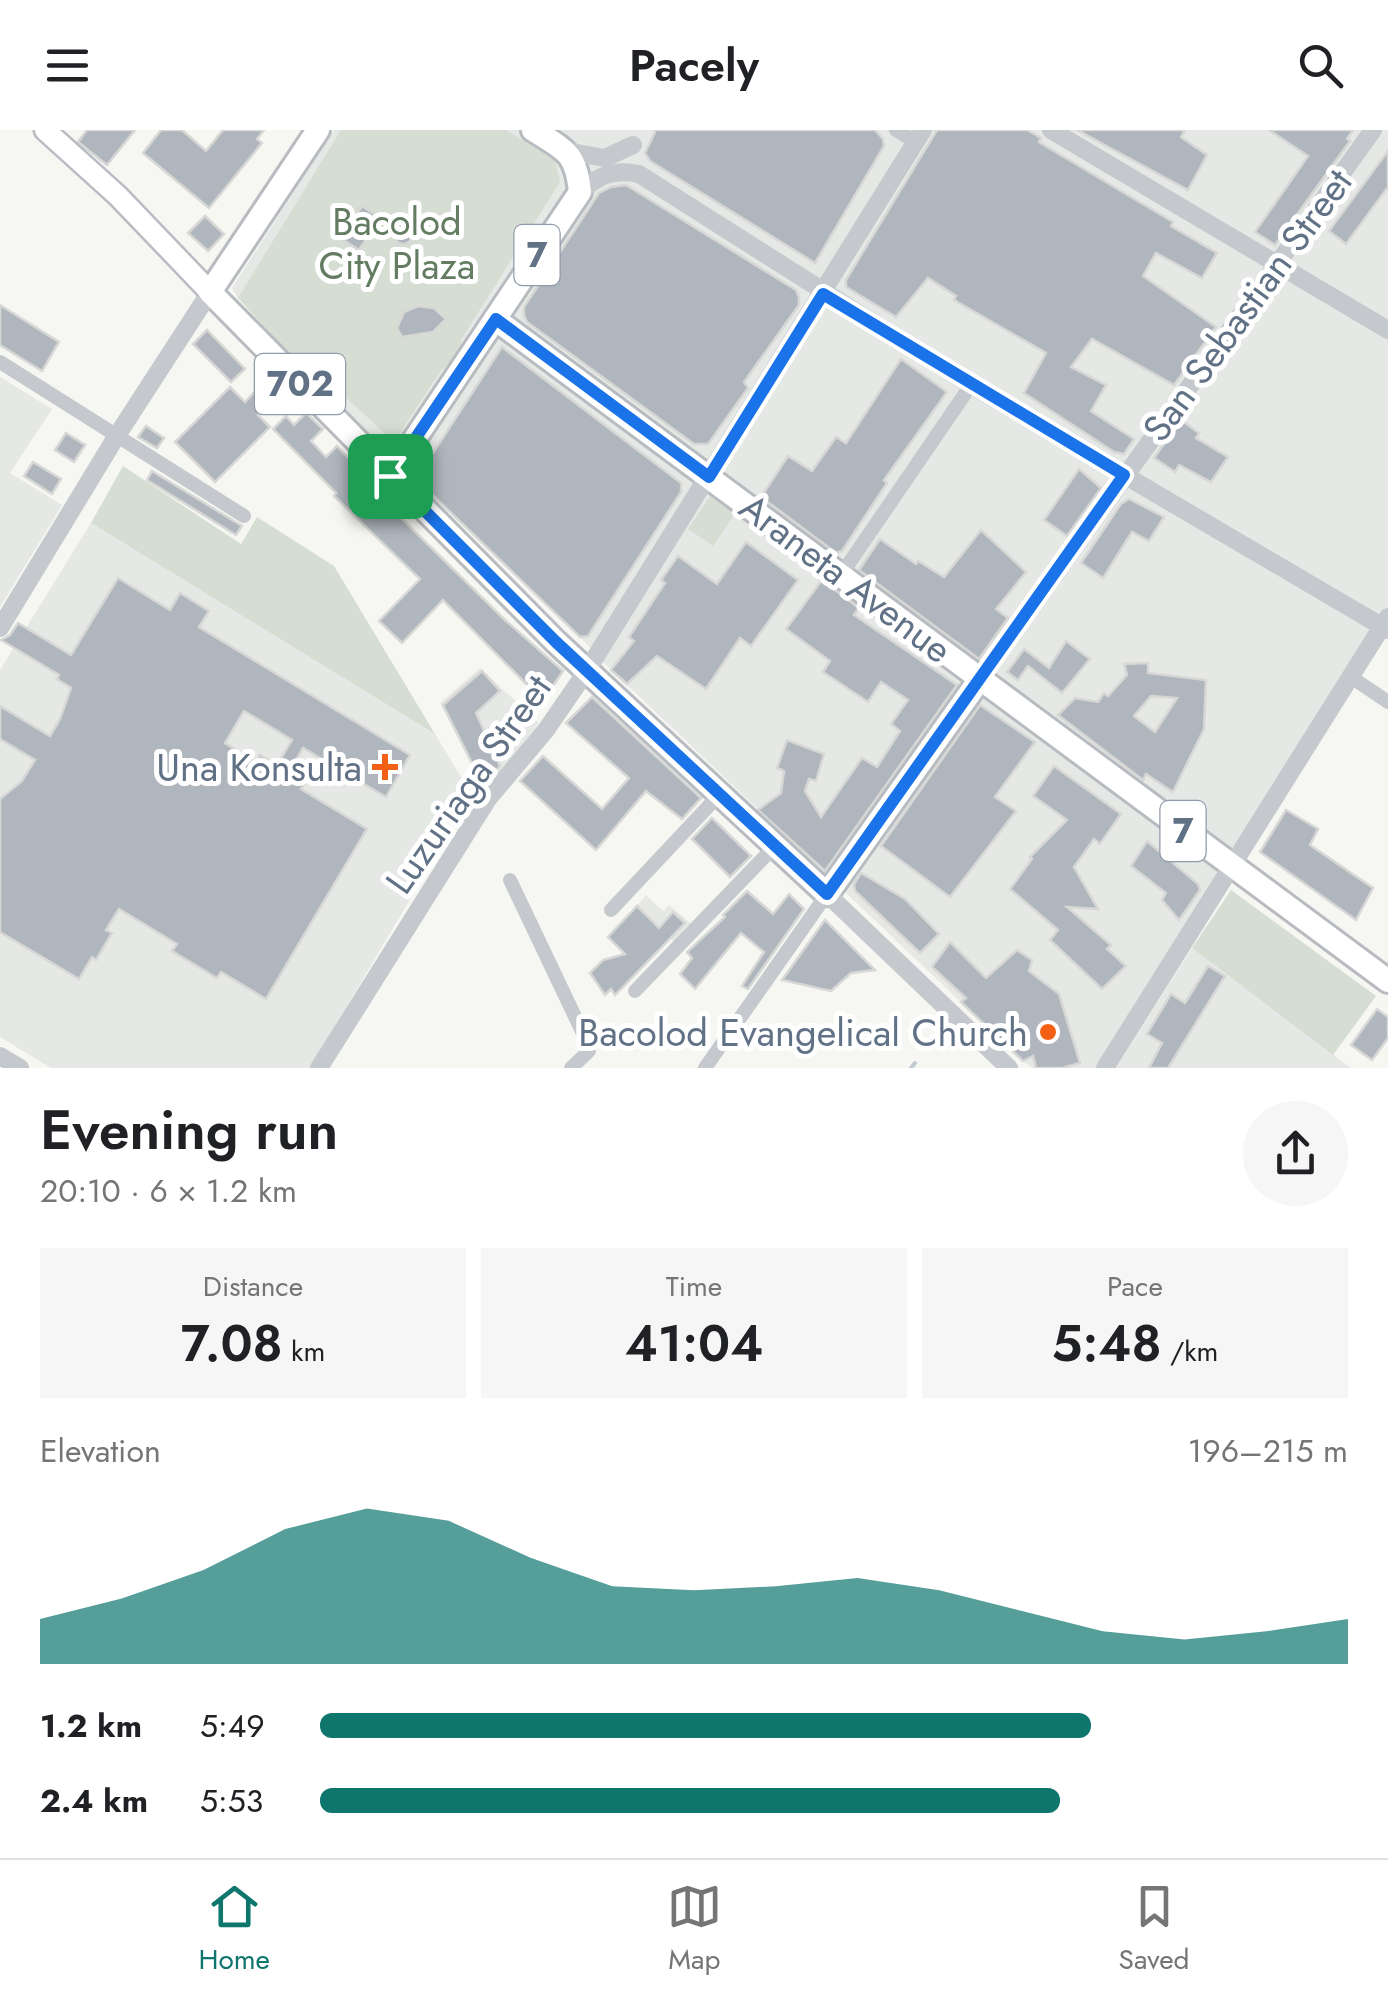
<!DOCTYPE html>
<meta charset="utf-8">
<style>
body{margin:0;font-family:Jost,sans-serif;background:#f6f6f6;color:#202124;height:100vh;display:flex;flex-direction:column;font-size:38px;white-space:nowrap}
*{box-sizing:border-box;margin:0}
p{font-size:32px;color:#757577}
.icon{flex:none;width:55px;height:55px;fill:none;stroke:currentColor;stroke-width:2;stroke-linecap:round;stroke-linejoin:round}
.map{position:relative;height:938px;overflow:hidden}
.details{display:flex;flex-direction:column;background:#fff;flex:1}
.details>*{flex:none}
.pin{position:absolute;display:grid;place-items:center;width:85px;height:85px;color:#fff;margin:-42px;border-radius:20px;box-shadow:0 5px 15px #0006}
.round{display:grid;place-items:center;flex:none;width:105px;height:105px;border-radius:52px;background:#f6f6f6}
.headline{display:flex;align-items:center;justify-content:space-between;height:170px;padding:0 40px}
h1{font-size:55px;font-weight:600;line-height:75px}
.metrics{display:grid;grid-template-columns:repeat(3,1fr);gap:15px;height:170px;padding:10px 40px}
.metrics div{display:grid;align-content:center;border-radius:0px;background:#f6f6f6;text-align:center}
.metrics b{font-size:50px;font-weight:600}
.metrics small{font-size:28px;font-weight:400}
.metrics p{font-size:28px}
.chart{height:280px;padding:20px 40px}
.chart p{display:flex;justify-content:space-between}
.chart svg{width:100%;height:180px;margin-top:10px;fill:#0f766e;opacity:.7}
ul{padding:0 40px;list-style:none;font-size:32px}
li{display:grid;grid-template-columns:160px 120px 1fr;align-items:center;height:75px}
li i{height:25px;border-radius:12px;background:#0f766e}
header{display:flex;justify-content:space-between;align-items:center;height:130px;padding:0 40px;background:#fff;font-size:45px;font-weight:600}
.dock{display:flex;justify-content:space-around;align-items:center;height:140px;border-top:2px solid #e0e0e0;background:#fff;font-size:28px;color:#757577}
.dock a{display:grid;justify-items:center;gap:5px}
.dock .selected{color:#0f766e}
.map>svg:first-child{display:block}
</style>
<header><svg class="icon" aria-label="menu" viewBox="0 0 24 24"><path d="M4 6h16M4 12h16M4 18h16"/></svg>Pacely<svg class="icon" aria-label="search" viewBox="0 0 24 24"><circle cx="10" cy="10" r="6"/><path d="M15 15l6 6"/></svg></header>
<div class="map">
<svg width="1388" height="938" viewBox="0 0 1388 938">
<rect width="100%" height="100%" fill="#f6f6f2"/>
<g fill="#e6e8e5">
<polygon points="334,0 1388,0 1388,478 1095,938 1033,938 1023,931 605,534 580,507 567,479 558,486 301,237 238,168 232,158"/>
<polygon points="0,247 52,279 10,343 62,375 0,477"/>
<polygon points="91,393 435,604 472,665 310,938 51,938 0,907 0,540"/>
<polygon points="480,538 539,593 486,662 440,573"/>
<polygon points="646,765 663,781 669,775 691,794 674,812 637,776"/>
<polygon points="1192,818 1351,938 1116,938"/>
</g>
<g fill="#d6ded3">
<polygon points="341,0 506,0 555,30 560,52 461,210 463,220 440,242 394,312 309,233 301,237 238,168"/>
<polygon points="123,336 241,414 257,387 334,436 435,604 91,393"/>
<polygon points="711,365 736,382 713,416 688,399"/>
<polygon points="1231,760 1376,866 1333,925 1192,818"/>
</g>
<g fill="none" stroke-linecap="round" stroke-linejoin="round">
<polyline stroke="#c1cad0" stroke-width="4" points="911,938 915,933"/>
</g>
<g fill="#afb6bd" stroke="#d7d7d5" stroke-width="2.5" fill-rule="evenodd">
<polygon points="87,0 135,0 107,35 78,12"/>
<polygon points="161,0 182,0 206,21 223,0 264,0 257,9 262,13 209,78 143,23"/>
<polygon points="656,0 875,0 883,9 884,16 815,133 650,31 645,23"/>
<polygon points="937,0 1027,0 1041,8 1039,12 1173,92 1171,96 1217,123 1202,148 1156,123 1143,146 1216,197 1174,255 1092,209 1071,237 1106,255 1091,281 1134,309 1124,324 1114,322 1024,263 1046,223 954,170 956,166 928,148 896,187 846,157 846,150"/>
<polygon points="1077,0 1185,0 1181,7 1207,25 1188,60"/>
<polygon points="1269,0 1353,0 1347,9 1350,11 1275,115 1255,102 1308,26"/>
<polygon points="1388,21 1388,57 1346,114 1329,101"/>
<polygon points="626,55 796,160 799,167 799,175 744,252 748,258 708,314 694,314 527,192 524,185 524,177 599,63 611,57"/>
<polygon points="362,76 380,88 359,120 340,108"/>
<polygon points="205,86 224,104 208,121 188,103"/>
<circle cx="403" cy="105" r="9"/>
<polygon points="0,175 59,212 42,241 0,215"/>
<polygon points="418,176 434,178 446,189 433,202 402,207 397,198 404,182"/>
<polygon points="207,200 245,239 231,252 193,214"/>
<polygon points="502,217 681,353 681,362 588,506 580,507 416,349"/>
<polygon points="901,229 947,262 884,350 887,353 842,421 836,423 761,367 788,326 812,341 836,307 846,313"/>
<polygon points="230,257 245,272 258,258 272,272 258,285 270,297 215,352 175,312"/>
<polygon points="306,283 323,299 311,311 326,327 337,316 401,383 399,386 505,490 563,541 543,571 443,470 402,513 379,491 420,449 334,366 336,363 273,299 286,286 294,295"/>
<polygon points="1181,290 1199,303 1196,308 1228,327 1211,352 1179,335 1175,342 1154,328"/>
<polygon points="146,296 164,308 157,318 138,307"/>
<polygon points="66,303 85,315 74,332 55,320"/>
<polygon points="33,332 61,349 52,364 24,346"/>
<polygon points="1079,339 1101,358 1067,406 1044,390"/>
<polygon points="152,341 242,396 236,405 147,350"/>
<polygon points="1129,369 1164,387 1149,411 1132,402 1103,448 1081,433 1121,374"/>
<polygon points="981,400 1026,442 996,479 1008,488 979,529 859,440 880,409 916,434 918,431 944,447"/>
<polygon points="746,412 798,450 751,516 740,508 706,559 657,526 627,554 611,540 634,511 629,507 665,453 661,450 678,426 717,454"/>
<path d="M118,448l52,32 10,-17 29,18 -10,16 211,128 -24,42 -83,-49 -14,24 17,9 -5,8 66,40 -101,170 -45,-27 -4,6 -45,-27 5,-7 -58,-35 -13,21 6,3 -16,27 -4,-3 -13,22 -79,-47v-133l22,-18 13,-21 -35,-21v-33l50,30 10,-17 11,-31 -14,-9 2,-4 -58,-35 9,-5 8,-12 53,32zM244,581l48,29 -15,25 -17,-10 -4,7 -31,-19z"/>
<polygon points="822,450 859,478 854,485 957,555 825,741 758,680 781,663 784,641 777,638 787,610 824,624 816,651 809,649 805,661 821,687 862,628 877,637 900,601 891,594 908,570 881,552 868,572 823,542 830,531 786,499"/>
<polygon points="1066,511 1090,529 1062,563 1028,536 1018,550 1007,542 1024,519 1049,538"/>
<path d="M1148,533v10l58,7 -2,49 -31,63 -27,-18 -3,6 -85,-65 17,-17 23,4 6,-9 4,3 19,-21 -3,-11zM1151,566l26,2 -22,34 -21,-16z"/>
<polygon points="482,541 500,561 476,583 500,636 483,655 443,575"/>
<polygon points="592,567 701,668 682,689 646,661 596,720 520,651 543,626 602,679 629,648 566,593"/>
<polygon points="980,575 1035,612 995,667 1016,681 950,767 881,716"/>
<polygon points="1054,636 1121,684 1100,714 1094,709 1074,737 1098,779 1067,777 1111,815 1107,819 1126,836 1102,859 1050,810 1058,800 1010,759 1032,729 1030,727 1067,690 1033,666"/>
<polygon points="1286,680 1318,699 1310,715 1373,758 1356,790 1260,722"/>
<polygon points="712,688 751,726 730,747 692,709"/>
<polygon points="1147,711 1198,754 1200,760 1179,790 1162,770 1166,763 1131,736"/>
<polygon points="861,743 905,769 939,804 920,823 855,761 854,754"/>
<polygon points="747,761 773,784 789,764 804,779 748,859 742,856 764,822 741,803 695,859 680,844 692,828 687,822 725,787 723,785"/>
<polygon points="637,776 659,798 673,782 685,793 615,865 611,859 605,865 590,843 603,830 625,824 608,807"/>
<polygon points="825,790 875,840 851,843 831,861 782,850"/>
<polygon points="950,812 986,848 1017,820 1032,830 1029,841 1059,864 1080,933 1062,938 1036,938 1033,926 1023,931 961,872 966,868 932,837"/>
<polygon points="1208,836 1225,846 1168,938 1149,938 1162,913 1147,904 1171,864 1185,873"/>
<polygon points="1377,879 1388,887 1388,908 1372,930 1351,915"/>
</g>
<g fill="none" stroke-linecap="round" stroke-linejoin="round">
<g stroke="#b9bdc3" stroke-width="25">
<polyline id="secondary" points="45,0 118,66 210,162"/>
</g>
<g stroke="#b8bbc0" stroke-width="28">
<g id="primary">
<polyline points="318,0 210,162 556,512 827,764 980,549"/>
<polyline points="495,189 1388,851"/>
<path d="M390,346l190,-284c-4,-40 -15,-42 -47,-62"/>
</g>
</g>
<g stroke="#c5c8cc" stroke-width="14">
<polyline points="896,0 916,12"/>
<polyline points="0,232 244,386"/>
<polyline points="841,445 971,255"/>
<polyline points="1351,547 1388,572"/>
<polyline points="510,750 589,916 589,921 571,938"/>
<polyline points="611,780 719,665"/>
<polyline points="635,861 774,717"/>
<polyline points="705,938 827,764"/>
</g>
<g stroke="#c5c8cc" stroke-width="18">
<polyline points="1051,0 1388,200"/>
<polyline points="566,21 605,28 633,15"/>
<path d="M580,62c19,-17 33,-23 59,-18l332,211 417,245"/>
<polyline points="0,498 116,307 210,162"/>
<polyline points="980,549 1373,0"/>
<polyline points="827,764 1009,938"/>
<polyline points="0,926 20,938"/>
<polyline points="319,938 488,669 546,600 588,539 923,0"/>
<polyline points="1105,938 1388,487"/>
</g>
<use href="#secondary" stroke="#fff" stroke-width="20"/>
<use href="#primary" stroke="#fff" stroke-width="22"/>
</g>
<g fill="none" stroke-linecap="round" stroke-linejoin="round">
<g stroke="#fff" stroke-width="20">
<polygon id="route" points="823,164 1124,345 827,764 556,512 390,346 496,189 709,347"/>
</g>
<use href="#route" stroke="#1a73e8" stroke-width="12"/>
</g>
<g fill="#f36015" stroke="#fff" stroke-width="4">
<path d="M380 622h10v10h10v10h-10v10h-10v-10h-10v-10h10z"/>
<circle cx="1048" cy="902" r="10"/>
</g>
<g text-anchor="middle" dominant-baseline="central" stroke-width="10" stroke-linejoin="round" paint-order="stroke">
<g fill="#fff" stroke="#919caa" stroke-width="2.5">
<rect x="514.5" y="95" width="45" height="60" rx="8"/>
<rect x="255" y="224" width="90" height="60" rx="8"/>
<rect x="1160.5" y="671" width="45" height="60" rx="8"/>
</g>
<g font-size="35" font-weight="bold" fill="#627286">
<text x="537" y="125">7</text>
<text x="300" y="254">702</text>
<text x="1183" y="701">7</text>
</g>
<g font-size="38" fill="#647c62" stroke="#fff">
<text x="397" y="91">Bacolod<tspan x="397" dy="44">City Plaza</tspan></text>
</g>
<g font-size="38" fill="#627286" stroke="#fff">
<text transform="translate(1247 175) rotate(-54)">San Sebastian Street</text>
<text transform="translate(846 448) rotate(37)">Araneta Avenue</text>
<text transform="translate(468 654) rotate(-55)">Luzuriaga Street</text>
</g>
<g font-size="38" fill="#627286" stroke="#fff" text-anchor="end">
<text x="362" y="637">Una Konsulta</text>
<text x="1028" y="902">Bacolod Evangelical Church</text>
</g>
</g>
</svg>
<div class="pin" style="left:390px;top:346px;background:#1e9e55"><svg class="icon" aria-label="arrive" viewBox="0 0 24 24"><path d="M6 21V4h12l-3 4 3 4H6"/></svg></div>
</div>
<section class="details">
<div class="headline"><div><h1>Evening run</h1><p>20:10 · 6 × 1.2 km</p></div><a class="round"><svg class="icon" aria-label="share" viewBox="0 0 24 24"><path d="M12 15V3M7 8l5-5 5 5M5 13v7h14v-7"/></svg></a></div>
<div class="metrics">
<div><p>Distance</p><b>7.08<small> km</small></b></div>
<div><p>Time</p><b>41:04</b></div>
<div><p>Pace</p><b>5:48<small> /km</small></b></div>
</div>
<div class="chart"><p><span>Elevation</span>196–215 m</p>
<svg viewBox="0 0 160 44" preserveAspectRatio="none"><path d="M0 44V33L10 28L20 21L30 11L40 6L50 9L60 18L70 25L80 26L90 25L100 23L110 26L120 31L130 36L140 38L150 36L160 33V44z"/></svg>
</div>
<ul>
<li><b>1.2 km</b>5:49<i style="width:75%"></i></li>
<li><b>2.4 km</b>5:53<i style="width:72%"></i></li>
</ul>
</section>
<nav class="dock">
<a class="selected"><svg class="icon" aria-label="home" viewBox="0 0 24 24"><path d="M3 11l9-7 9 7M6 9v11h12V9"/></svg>Home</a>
<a><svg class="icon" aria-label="map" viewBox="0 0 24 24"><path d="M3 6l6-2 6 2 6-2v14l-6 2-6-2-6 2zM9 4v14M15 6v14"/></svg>Map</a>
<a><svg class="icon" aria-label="saved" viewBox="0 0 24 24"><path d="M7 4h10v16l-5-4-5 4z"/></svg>Saved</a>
</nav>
